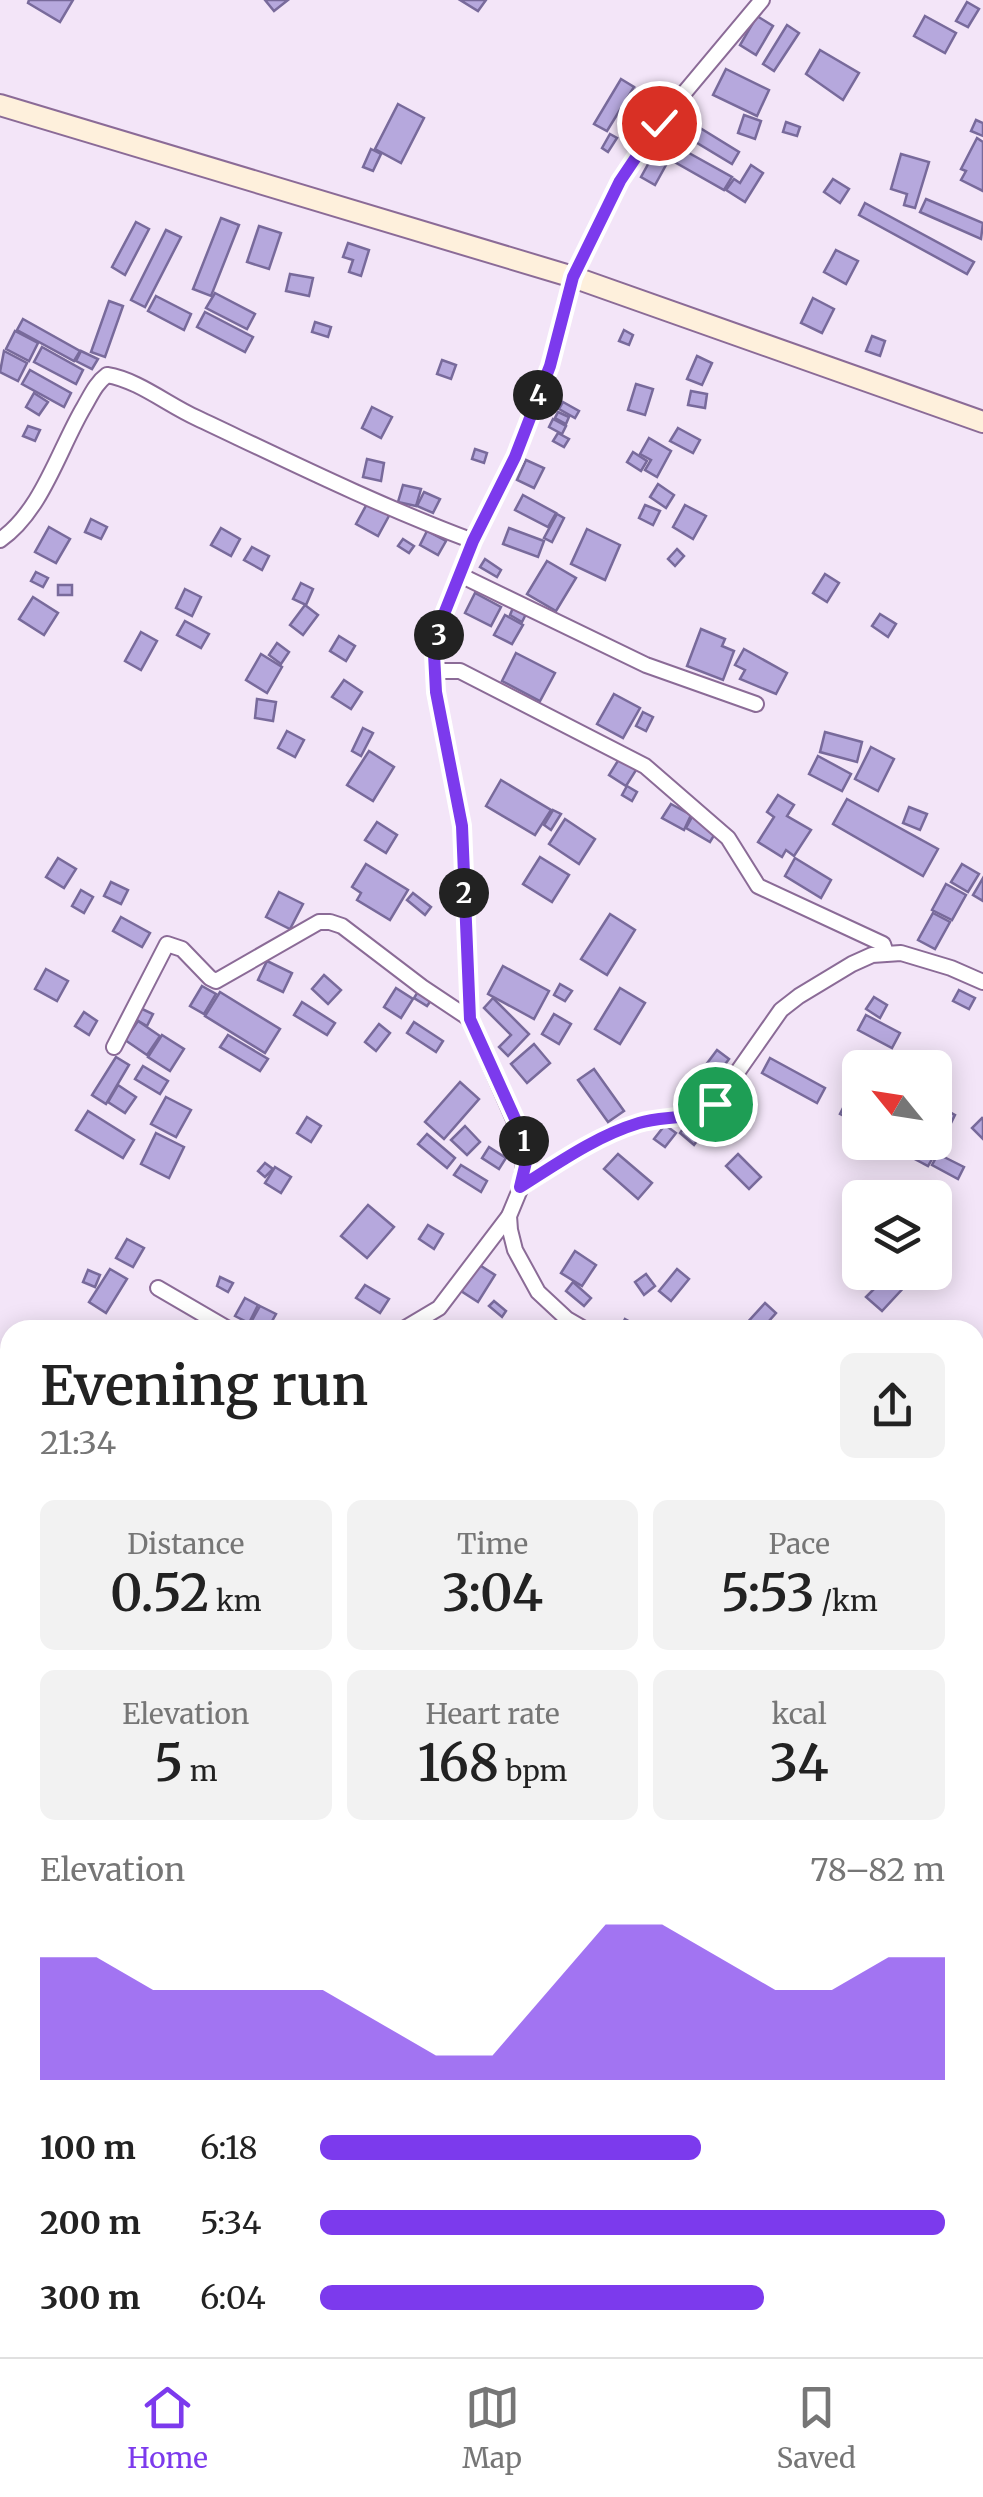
<!DOCTYPE html>
<meta charset="utf-8">
<style>
body{margin:0;font-family:Merriweather,serif;background:#f2f2f2;color:#222;height:100vh;display:flex;flex-direction:column;font-size:38px;white-space:nowrap}
*{box-sizing:border-box;margin:0}
p{font-size:32px;color:#767676}
.icon{flex:none;width:55px;height:55px;fill:none;stroke:currentColor;stroke-width:2;stroke-linecap:round;stroke-linejoin:round}
.map{position:relative;flex:1;overflow:hidden}
.panel{position:absolute;left:0px;top:1320px;width:985px;height:1038px;display:flex;flex-direction:column;background:#fff;border-radius:30px 30px 0 0;box-shadow:0 5px 25px #0003}
.panel>*{flex:none}
.needle{width:65px;rotate:300deg}
.tools{position:absolute;left:842px;top:1050px;display:grid;gap:20px}
.tools a{display:grid;place-items:center;width:110px;height:110px;border-radius:15px;background:#fff;box-shadow:0 5px 25px #0003;font-size:50px}
.pin{position:absolute;display:grid;place-items:center;width:85px;height:85px;color:#fff;margin:-42px;border:5px solid #fff;border-radius:50%;box-shadow:0 2px 10px #0007}
.km{position:absolute;width:50px;height:50px;margin:-25px;border-radius:50%;background:#222;color:#fff;font-size:28px;line-height:50px;text-align:center}
.round{display:grid;place-items:center;flex:none;width:105px;height:105px;border-radius:15px;background:#f2f2f2}
.head{display:flex;align-items:center;justify-content:space-between;height:170px;padding:0 40px}
h1{font-size:55px;font-weight:600;line-height:75px}
.stats{display:grid;grid-template-columns:repeat(3,1fr);gap:15px;height:170px;padding:10px 40px}
.stats div{display:grid;align-content:center;border-radius:15px;background:#f2f2f2;text-align:center}
.stats b{font-size:50px;font-weight:600}
.stats small{font-size:28px;font-weight:400}
.stats p{font-size:28px}
.chart{height:280px;padding:20px 40px}
.chart p{display:flex;justify-content:space-between}
.chart svg{width:100%;height:180px;margin-top:10px;fill:#7c3aed;opacity:.7}
ul{padding:0 40px;list-style:none;font-size:32px}
li{display:grid;grid-template-columns:160px 120px 1fr;align-items:center;height:75px}
li i{height:25px;border-radius:12px;background:#7c3aed}
.tab-bar{display:flex;justify-content:space-around;align-items:center;height:140px;border-top:2px solid #e0e0e0;background:#fff;font-size:28px;color:#767676}
.tab-bar a{display:grid;justify-items:center;gap:5px}
.tab-bar .on{color:#7c3aed}
.map>svg:first-child{display:block}
</style>
<div class="map">
<svg width="983" height="2357" viewBox="0 0 983 2357">
<rect width="100%" height="100%" fill="#f3e5f8"/>
<g fill="#b6a8dd" stroke="#786a9b" stroke-width="2.5">
<polygon points="29,0 73,0 60,22 28,3"/>
<polygon points="265,0 288,0 274,11"/>
<polygon points="460,0 486,0 478,11"/>
<polygon points="967,2 979,9 968,27 956,21"/>
<polygon points="757,16 773,26 756,55 740,45"/>
<polygon points="925,16 956,33 945,53 914,36"/>
<polygon points="787,25 799,33 774,71 763,64"/>
<polygon points="820,50 859,73 843,100 806,74"/>
<polygon points="726,69 769,90 757,116 713,95"/>
<polygon points="621,79 634,87 607,131 594,124"/>
<polygon points="636,89 651,98 644,110 628,101"/>
<polygon points="628,102 641,111 633,122 620,113"/>
<polygon points="398,104 424,118 401,163 375,149"/>
<polygon points="744,115 761,121 755,139 738,133"/>
<polygon points="674,118 684,124 679,134 669,128"/>
<polygon points="976,120 983,123 983,136 971,131"/>
<polygon points="786,122 800,127 797,136 783,132"/>
<polygon points="692,123 739,152 732,164 684,135"/>
<polygon points="663,133 672,141 664,150 655,142"/>
<polygon points="610,134 617,138 608,152 602,148"/>
<polygon points="977,138 983,142 983,191 961,180 966,171 961,169"/>
<polygon points="671,143 732,177 724,190 664,156"/>
<polygon points="371,149 381,154 373,171 363,167"/>
<polygon points="901,154 929,162 915,208 904,205 907,194 891,189"/>
<polygon points="652,157 666,165 655,185 641,177"/>
<polygon points="751,165 763,173 745,202 726,190 734,179 740,183"/>
<polygon points="833,179 849,189 840,203 824,192"/>
<polygon points="926,199 983,223 981,239 920,212"/>
<polygon points="865,203 974,262 967,274 859,215"/>
<polygon points="221,218 239,225 211,296 193,289"/>
<polygon points="136,222 149,229 125,275 112,267"/>
<polygon points="259,226 281,233 269,269 247,262"/>
<polygon points="166,230 181,237 145,307 131,300"/>
<polygon points="348,243 369,250 361,276 349,272 353,260 343,257"/>
<polygon points="836,250 858,261 846,284 824,272"/>
<polygon points="290,274 313,278 309,296 286,291"/>
<polygon points="215,293 255,314 247,329 206,308"/>
<polygon points="156,296 191,314 184,330 148,311"/>
<polygon points="813,298 834,309 822,333 801,323"/>
<polygon points="109,301 123,306 105,357 91,352"/>
<polygon points="205,312 253,337 245,352 197,327"/>
<polygon points="23,319 80,351 74,361 17,330"/>
<polygon points="315,322 331,327 328,337 312,332"/>
<polygon points="624,330 633,335 629,345 619,341"/>
<polygon points="15,331 38,343 29,361 6,349"/>
<polygon points="872,336 885,341 880,356 866,351"/>
<polygon points="42,347 83,370 76,384 34,362"/>
<polygon points="4,351 27,363 18,381 0,372"/>
<polygon points="81,351 98,359 92,369 76,361"/>
<polygon points="697,356 712,363 702,385 687,379"/>
<polygon points="442,360 456,365 451,379 437,374"/>
<polygon points="30,370 71,393 64,407 22,384"/>
<polygon points="636,384 653,389 645,415 628,410"/>
<polygon points="691,391 707,394 705,408 688,405"/>
<polygon points="34,393 48,402 39,415 26,407"/>
<polygon points="563,402 579,411 575,418 559,409"/>
<polygon points="372,407 392,417 381,438 362,428"/>
<polygon points="558,412 569,417 566,424 555,418"/>
<polygon points="553,419 566,426 562,434 549,427"/>
<polygon points="28,426 40,430 35,441 23,436"/>
<polygon points="678,428 700,440 693,453 670,441"/>
<polygon points="558,433 569,439 564,447 553,441"/>
<polygon points="649,438 671,451 657,477 645,470 651,460 640,454"/>
<polygon points="475,449 487,453 484,463 472,459"/>
<polygon points="633,452 647,461 641,471 627,462"/>
<polygon points="367,459 384,463 381,481 363,477"/>
<polygon points="526,460 544,468 534,488 517,480"/>
<polygon points="658,484 674,495 666,508 650,497"/>
<polygon points="403,485 421,489 416,506 398,502"/>
<polygon points="424,492 440,499 433,513 417,506"/>
<polygon points="523,495 556,513 548,527 515,510"/>
<polygon points="368,502 390,514 378,536 356,524"/>
<polygon points="645,505 660,511 653,525 639,518"/>
<polygon points="685,505 706,516 693,539 673,527"/>
<polygon points="557,514 564,518 552,542 544,538"/>
<polygon points="91,519 107,527 101,539 85,532"/>
<polygon points="49,527 70,539 56,563 35,552"/>
<polygon points="221,528 240,539 231,556 211,545"/>
<polygon points="509,528 544,541 538,557 503,544"/>
<polygon points="587,529 620,545 605,580 571,564"/>
<polygon points="427,531 446,541 438,555 420,545"/>
<polygon points="403,539 414,546 409,553 398,546"/>
<polygon points="252,547 269,556 262,570 244,560"/>
<polygon points="677,549 684,556 675,566 668,559"/>
<polygon points="485,559 501,570 497,577 480,567"/>
<polygon points="547,561 576,578 556,611 527,594"/>
<polygon points="36,572 48,578 43,587 31,581"/>
<polygon points="825,574 839,583 827,602 813,593"/>
<polygon points="301,583 313,589 306,605 293,599"/>
<rect x="58" y="585" width="14" height="10"/>
<polygon points="185,589 201,597 192,616 176,608"/>
<polygon points="475,593 501,607 491,626 465,613"/>
<polygon points="33,597 58,613 44,635 19,619"/>
<polygon points="515,603 528,610 522,622 510,615"/>
<polygon points="305,605 318,615 303,635 290,625"/>
<polygon points="880,614 896,624 888,637 872,626"/>
<polygon points="505,615 523,625 512,644 494,635"/>
<polygon points="185,621 209,634 201,648 177,635"/>
<polygon points="701,629 725,639 722,646 734,651 723,680 687,666"/>
<polygon points="141,632 157,641 141,670 125,661"/>
<polygon points="339,636 355,646 346,661 330,651"/>
<polygon points="277,643 289,652 281,664 269,655"/>
<polygon points="744,649 787,673 776,694 740,679 745,670 735,665"/>
<polygon points="516,653 555,673 540,701 502,681"/>
<polygon points="261,654 282,667 267,693 246,680"/>
<polygon points="344,680 362,692 351,709 332,697"/>
<polygon points="614,694 640,708 623,738 597,724"/>
<polygon points="257,699 276,702 273,721 255,718"/>
<polygon points="643,712 653,717 646,731 636,726"/>
<polygon points="363,728 373,733 361,756 352,751"/>
<polygon points="287,731 304,740 295,757 278,748"/>
<polygon points="825,732 862,742 857,762 820,752"/>
<polygon points="871,747 894,759 878,791 855,779"/>
<polygon points="369,751 394,767 373,801 347,785"/>
<polygon points="621,756 638,767 626,786 609,775"/>
<polygon points="818,756 851,774 842,791 809,774"/>
<polygon points="501,780 551,810 535,835 486,806"/>
<polygon points="627,786 637,792 632,801 622,795"/>
<polygon points="778,795 794,805 787,816 811,830 794,856 786,850 782,857 758,842 774,817 767,812"/>
<polygon points="847,799 938,849 923,876 833,824"/>
<polygon points="671,804 691,815 684,830 662,818"/>
<polygon points="909,807 927,814 920,830 903,823"/>
<polygon points="553,810 561,814 551,830 544,825"/>
<polygon points="692,817 716,832 710,842 686,828"/>
<polygon points="565,819 595,839 579,864 549,844"/>
<polygon points="377,822 397,835 386,853 365,840"/>
<polygon points="540,857 569,875 552,902 523,884"/>
<polygon points="58,858 76,869 64,888 46,877"/>
<polygon points="795,858 831,880 821,898 785,876"/>
<polygon points="366,864 408,890 390,920 357,900 361,893 352,887"/>
<polygon points="962,864 979,874 968,892 951,882"/>
<polygon points="983,878 983,901 973,895"/>
<polygon points="111,882 128,890 121,904 104,896"/>
<polygon points="946,884 966,895 952,920 932,910"/>
<polygon points="81,890 93,897 84,913 72,906"/>
<polygon points="279,892 303,904 290,929 266,917"/>
<polygon points="413,893 431,907 425,915 407,900"/>
<polygon points="933,913 950,922 935,949 918,940"/>
<polygon points="610,914 635,930 607,975 581,959"/>
<polygon points="121,917 150,933 142,947 113,931"/>
<polygon points="267,961 292,973 283,992 258,980"/>
<polygon points="503,966 549,991 534,1019 488,994"/>
<polygon points="46,969 68,981 57,1001 35,989"/>
<polygon points="324,975 341,990 328,1004 312,989"/>
<polygon points="560,984 572,991 565,1001 554,995"/>
<polygon points="202,986 216,994 204,1014 190,1006"/>
<polygon points="396,988 413,999 401,1018 384,1007"/>
<polygon points="620,988 645,1003 620,1044 595,1029"/>
<polygon points="419,990 432,999 427,1006 414,998"/>
<polygon points="959,990 975,998 969,1009 953,1001"/>
<polygon points="220,992 280,1029 265,1053 205,1016"/>
<polygon points="874,997 887,1005 880,1018 866,1009"/>
<polygon points="493,998 529,1034 508,1056 499,1047 511,1035 484,1008"/>
<polygon points="302,1002 335,1023 327,1035 294,1015"/>
<polygon points="140,1008 153,1014 147,1026 135,1019"/>
<polygon points="84,1012 97,1021 89,1035 75,1026"/>
<polygon points="554,1014 571,1024 559,1044 542,1034"/>
<polygon points="866,1015 900,1033 892,1048 858,1030"/>
<polygon points="138,1021 160,1036 147,1055 125,1040"/>
<polygon points="414,1022 443,1041 436,1052 407,1033"/>
<polygon points="379,1024 390,1033 376,1051 365,1042"/>
<polygon points="162,1035 184,1049 170,1071 148,1057"/>
<polygon points="228,1035 268,1059 260,1071 220,1047"/>
<polygon points="534,1044 550,1063 527,1083 511,1064"/>
<polygon points="717,1050 729,1059 717,1075 705,1066"/>
<polygon points="116,1057 129,1065 106,1104 92,1095"/>
<polygon points="770,1058 825,1088 817,1103 762,1073"/>
<polygon points="143,1066 168,1081 160,1094 135,1079"/>
<polygon points="594,1069 624,1111 608,1122 578,1080"/>
<polygon points="460,1082 479,1099 444,1139 425,1122"/>
<polygon points="118,1085 136,1097 125,1113 108,1102"/>
<polygon points="852,1090 860,1095 860,1124 840,1114"/>
<polygon points="166,1097 191,1110 176,1137 151,1124"/>
<polygon points="939,1106 955,1115 945,1135 935,1130"/>
<polygon points="88,1111 134,1140 123,1158 76,1130"/>
<polygon points="307,1117 321,1126 311,1142 297,1133"/>
<polygon points="982,1118 983,1119 983,1139 972,1128"/>
<polygon points="665,1125 676,1133 665,1147 654,1139"/>
<polygon points="686,1125 700,1137 694,1145 680,1133"/>
<polygon points="465,1126 480,1142 467,1155 451,1140"/>
<polygon points="156,1133 184,1147 169,1178 141,1164"/>
<polygon points="427,1134 455,1158 447,1168 418,1144"/>
<polygon points="935,1135 943,1140 928,1166 911,1157 919,1142 935,1142"/>
<polygon points="489,1147 506,1158 499,1169 482,1158"/>
<polygon points="618,1154 652,1183 638,1199 604,1169"/>
<polygon points="738,1154 761,1177 749,1189 726,1166"/>
<polygon points="938,1154 964,1167 958,1179 932,1165"/>
<polygon points="265,1163 273,1169 265,1177 258,1171"/>
<polygon points="461,1165 487,1181 481,1192 454,1175"/>
<polygon points="275,1167 291,1177 281,1193 265,1183"/>
<polygon points="368,1205 394,1227 367,1258 341,1236"/>
<polygon points="428,1225 443,1234 434,1249 419,1239"/>
<polygon points="127,1239 144,1248 133,1267 116,1258"/>
<polygon points="575,1251 596,1265 582,1286 561,1273"/>
<polygon points="475,1262 495,1275 478,1302 458,1289"/>
<polygon points="110,1269 127,1279 106,1313 89,1302"/>
<polygon points="677,1269 689,1279 671,1301 659,1291"/>
<polygon points="88,1270 100,1275 95,1287 83,1282"/>
<polygon points="861,1272 895,1272 907,1284 882,1311 866,1297 873,1290 858,1276"/>
<polygon points="646,1274 655,1286 644,1295 635,1282"/>
<polygon points="220,1277 233,1283 228,1292 217,1286"/>
<polygon points="573,1282 591,1298 584,1306 566,1291"/>
<polygon points="365,1285 389,1299 380,1313 356,1298"/>
<polygon points="245,1298 258,1305 249,1323 235,1316"/>
<polygon points="494,1301 506,1311 502,1317 489,1306"/>
<polygon points="765,1303 776,1313 761,1330 753,1330 746,1324"/>
<polygon points="260,1306 276,1314 267,1330 250,1324"/>
<polygon points="625,1319 643,1329 642,1330 619,1330"/>
<polygon points="2,1461 10,1466 10,1488 0,1482"/>
<polygon points="10,1967 10,1996 0,1988 0,1980"/>
<polygon points="975,1998 983,2004 983,2023 975,2017"/>
<polygon points="975,2023 983,2029 983,2051 975,2045"/>
<polygon points="0,2229 10,2235 10,2252 0,2247"/>
<polygon points="975,2243 983,2248 983,2263 979,2270 975,2267"/>
<polygon points="975,2338 983,2343 983,2357 970,2357 964,2353 968,2348 975,2348"/>
<polygon points="152,2348 172,2348 166,2357 146,2357"/>
<polygon points="341,2348 366,2348 361,2357 336,2357"/>
<polygon points="750,2348 784,2348 778,2357 758,2357 748,2351"/>
</g>
<g fill="none" stroke-linecap="round" stroke-linejoin="round">
<g stroke="#8b6b97" stroke-width="18">
<g id="minor">
<path d="M0,540c42,-29 59,-91 84,-133 7,-12 12,-24 23,-32 31,5 61,30 90,43 91,43 182,88 276,123"/>
<polyline points="460,575 646,665 756,704"/>
<polyline points="435,671 460,671 645,766 728,838 758,886 883,944 886,953"/>
<polyline points="114,1047 167,944 182,949 210,978 216,981 319,922 330,922 342,926 422,987 470,1019"/>
<path d="M521,1187c37,-24 75,-51 118,-64 26,-8 53,-2 76,-19l66,-94 18,-14 53,-32 20,-9 29,-2 50,15 32,14"/>
<polyline points="158,1288 230,1330"/>
<polyline points="402,1330 439,1308 509,1216"/>
<polyline points="586,1330 567,1319 538,1292 515,1250 510,1230 509,1216 521,1187 526,1147 470,1019 462,826 436,692 434,654 444,614 473,541 515,457 550,366 573,277 620,181 659,123 762,0"/>
<polyline points="975,1559 983,1560"/>
<polyline points="975,1815 983,1813"/>
<polyline points="975,2186 983,2191"/>
<polyline points="0,2192 10,2191"/>
<polyline points="0,2312 10,2320"/>
<polyline points="45,2348 57,2357"/>
</g>
</g>
<g stroke="#8b6b97" stroke-width="24">
<polyline id="secondary" points="0,105 573,277 983,422"/>
</g>
<use href="#minor" stroke="#fff" stroke-width="14"/>
<use href="#secondary" stroke="#fef0dc" stroke-width="20"/>
</g>
<g fill="none" stroke-linecap="round" stroke-linejoin="round">
<g stroke="#fff" stroke-width="20">
<path id="route" d="M659,123l-39,58 -47,96 -23,89 -35,91 -42,84 -29,73 -10,40 2,38 26,134 8,193 51,113 5,30 -6,25c38,-24 76,-51 119,-64 26,-8 54,-2 76,-19"/>
</g>
<use href="#route" stroke="#7c3aed" stroke-width="12"/>
</g>
</svg>
<div class="tools">
<a><svg class="needle" viewBox="-14 -14 28 28"><path d="M0-13l5 13h-10z" fill="#e53935"/><path d="M0 13l5-13h-10z" fill="#767676"/></svg></a>
<a><svg class="icon" aria-label="layers" viewBox="0 0 24 24"><path d="M12 4l9 5-9 5-9-5zM3 14l9 5 9-5"/></svg></a>
</div>
<div class="pin" style="left:715px;top:1104px;background:#1e9e55"><svg class="icon" aria-label="arrive" viewBox="0 0 24 24"><path d="M6 21V4h12l-3 4 3 4H6"/></svg></div>
<div class="pin" style="left:659px;top:123px;background:#d93025"><svg class="icon" aria-label="check" viewBox="0 0 24 24"><path d="M5 12l5 5 9-10"/></svg></div>
<b class="km" style="left:524px;top:1141px">1</b>
<b class="km" style="left:464px;top:893px">2</b>
<b class="km" style="left:439px;top:635px">3</b>
<b class="km" style="left:538px;top:395px">4</b>
<section class="panel">
<div class="head"><div><h1>Evening run</h1><p>21:34</p></div><a class="round"><svg class="icon" aria-label="share" viewBox="0 0 24 24"><path d="M12 15V3M7 8l5-5 5 5M5 13v7h14v-7"/></svg></a></div>
<div class="stats">
<div><p>Distance</p><b>0.52<small> km</small></b></div>
<div><p>Time</p><b>3:04</b></div>
<div><p>Pace</p><b>5:53<small> /km</small></b></div>
</div>
<div class="stats">
<div><p>Elevation</p><b>5<small> m</small></b></div>
<div><p>Heart rate</p><b>168<small> bpm</small></b></div>
<div><p>kcal</p><b>34</b></div>
</div>
<div class="chart"><p><span>Elevation</span>78–82 m</p>
<svg viewBox="0 0 160 44" preserveAspectRatio="none"><path d="M0 44V14L10 14L20 22L30 22L40 22L50 22L60 30L70 38L80 38L90 22L100 6L110 6L120 14L130 22L140 22L150 14L160 14V44z"/></svg>
</div>
<ul>
<li><b>100 m</b>6:18<i style="width:61%"></i></li>
<li><b>200 m</b>5:34<i style="width:100%"></i></li>
<li><b>300 m</b>6:04<i style="width:71%"></i></li>
</ul>
</section>
</div>
<nav class="tab-bar">
<a class="on"><svg class="icon" aria-label="home" viewBox="0 0 24 24"><path d="M3 11l9-7 9 7M6 9v11h12V9"/></svg>Home</a>
<a><svg class="icon" aria-label="map" viewBox="0 0 24 24"><path d="M3 6l6-2 6 2 6-2v14l-6 2-6-2-6 2zM9 4v14M15 6v14"/></svg>Map</a>
<a><svg class="icon" aria-label="saved" viewBox="0 0 24 24"><path d="M7 4h10v16l-5-4-5 4z"/></svg>Saved</a>
</nav>
